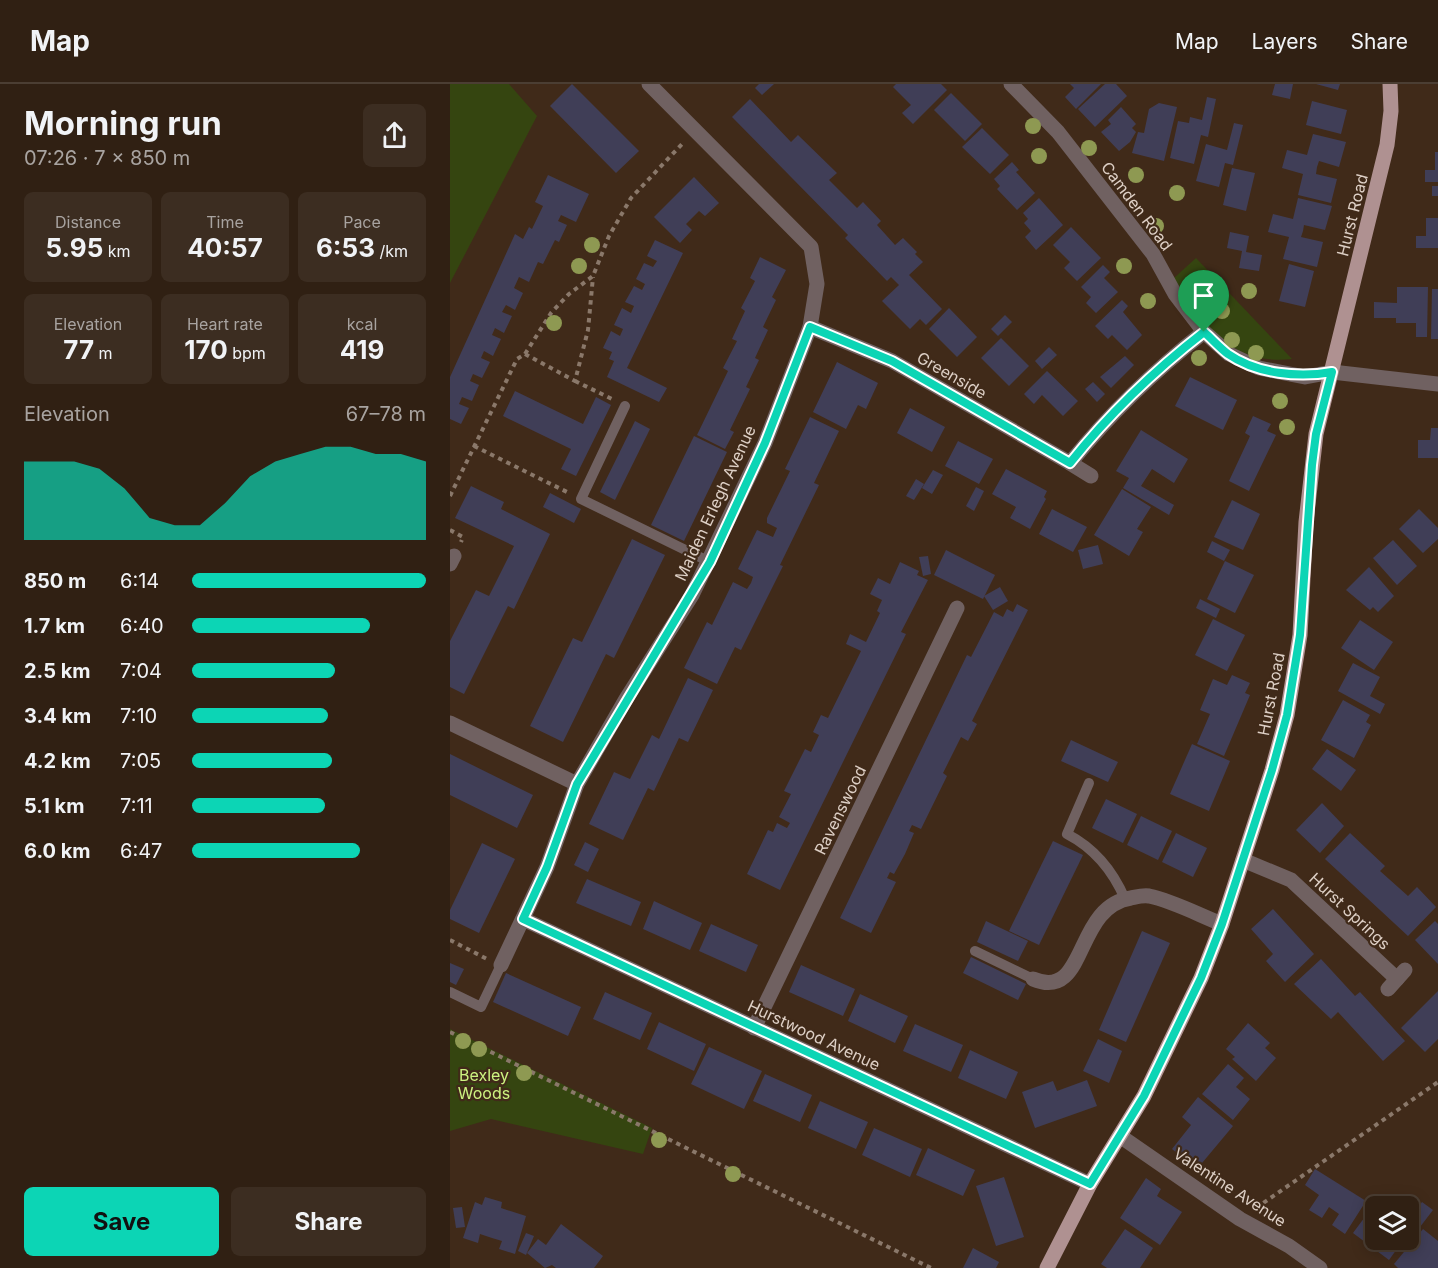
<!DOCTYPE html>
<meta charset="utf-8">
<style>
body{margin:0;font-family:Inter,sans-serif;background:#3c2d21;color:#f1f3f6;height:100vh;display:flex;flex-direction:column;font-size:22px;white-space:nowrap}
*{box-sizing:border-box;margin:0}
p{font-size:20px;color:#a8a3a0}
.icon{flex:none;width:33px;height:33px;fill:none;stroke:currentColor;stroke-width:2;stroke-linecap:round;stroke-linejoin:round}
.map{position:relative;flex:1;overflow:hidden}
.side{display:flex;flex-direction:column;background:#302013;width:450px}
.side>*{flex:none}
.tools{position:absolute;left:915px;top:1112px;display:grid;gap:12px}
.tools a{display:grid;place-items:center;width:54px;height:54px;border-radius:9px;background:#302013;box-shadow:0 3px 15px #0003,0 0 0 2px #4b3e33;font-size:30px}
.pin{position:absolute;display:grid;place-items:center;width:51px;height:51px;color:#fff;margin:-62px -26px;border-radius:50% 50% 50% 0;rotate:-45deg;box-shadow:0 0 6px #0007}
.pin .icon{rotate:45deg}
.round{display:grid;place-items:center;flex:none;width:63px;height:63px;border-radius:9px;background:#3c2d21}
.summary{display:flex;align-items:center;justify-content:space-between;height:102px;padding:0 24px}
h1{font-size:33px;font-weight:700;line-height:45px}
.figures{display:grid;grid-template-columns:repeat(3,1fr);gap:9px;height:102px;padding:6px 24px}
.figures div{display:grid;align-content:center;border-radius:9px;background:#3c2d21;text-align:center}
.figures b{font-size:26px;font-weight:700}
.figures small{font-size:16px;font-weight:400}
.figures p{font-size:16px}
.chart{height:168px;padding:12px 24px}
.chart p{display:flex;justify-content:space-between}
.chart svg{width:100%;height:108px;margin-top:6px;fill:#0cd5b5;opacity:.7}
.primary-button{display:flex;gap:12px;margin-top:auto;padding:12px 24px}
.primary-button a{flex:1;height:69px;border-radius:9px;background:#0cd5b5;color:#111;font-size:24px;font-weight:700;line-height:69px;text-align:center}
.primary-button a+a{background:#3c2d21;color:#f1f3f6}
ul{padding:0 24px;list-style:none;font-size:20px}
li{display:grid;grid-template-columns:96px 72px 1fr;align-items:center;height:45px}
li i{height:15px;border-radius:8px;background:#0cd5b5}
header{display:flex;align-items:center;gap:36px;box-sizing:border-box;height:84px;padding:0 30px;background:#302013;border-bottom:2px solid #4b3e33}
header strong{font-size:28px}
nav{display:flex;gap:33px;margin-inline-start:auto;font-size:21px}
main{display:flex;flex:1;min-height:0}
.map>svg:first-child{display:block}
</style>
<header>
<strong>Map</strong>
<nav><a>Map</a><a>Layers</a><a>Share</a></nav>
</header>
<main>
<section class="side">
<div class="summary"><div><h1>Morning run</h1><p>07:26 · 7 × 850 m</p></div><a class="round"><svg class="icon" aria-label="share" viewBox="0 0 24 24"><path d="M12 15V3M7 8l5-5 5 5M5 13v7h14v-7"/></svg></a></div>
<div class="figures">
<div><p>Distance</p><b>5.95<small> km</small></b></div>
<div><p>Time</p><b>40:57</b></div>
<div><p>Pace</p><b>6:53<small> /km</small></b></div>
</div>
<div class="figures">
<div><p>Elevation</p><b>77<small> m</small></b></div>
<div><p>Heart rate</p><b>170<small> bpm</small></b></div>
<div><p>kcal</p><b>419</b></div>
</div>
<div class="chart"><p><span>Elevation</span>67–78 m</p>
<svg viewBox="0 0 160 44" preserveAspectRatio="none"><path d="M0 44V12L10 12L20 12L30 15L40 23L50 35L60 38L70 38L80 29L90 18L100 12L110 9L120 6L130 6L140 9L150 9L160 12V44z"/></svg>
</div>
<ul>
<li><b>850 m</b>6:14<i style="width:100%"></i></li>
<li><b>1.7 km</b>6:40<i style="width:76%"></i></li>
<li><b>2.5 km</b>7:04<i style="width:61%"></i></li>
<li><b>3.4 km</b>7:10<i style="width:58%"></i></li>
<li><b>4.2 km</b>7:05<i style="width:60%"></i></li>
<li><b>5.1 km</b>7:11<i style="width:57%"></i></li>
<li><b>6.0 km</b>6:47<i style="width:72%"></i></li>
</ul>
<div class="primary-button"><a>Save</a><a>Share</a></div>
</section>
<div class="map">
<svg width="988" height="1184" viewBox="0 0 988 1184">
<rect width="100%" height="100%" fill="#402a19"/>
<g fill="#354510">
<polygon points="0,0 59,0 87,32 0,199"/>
<path d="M746,174l96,101c-60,7 -90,-34 -118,-81z"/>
<polygon points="0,945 202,1044 193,1070 41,1035 0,1047"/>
</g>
<g fill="#403e57">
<polygon points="122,0 189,67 166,89 100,22"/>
<polygon points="309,0 324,0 312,11 305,4"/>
<polygon points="446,0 491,0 497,6 463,40 452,29 461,21 443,3"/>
<polygon points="620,0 651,0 626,25 615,13 624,4"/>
<polygon points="655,0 666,0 677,12 645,43 628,25"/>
<polygon points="825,0 843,0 840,15 822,11"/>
<polygon points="866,0 890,0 888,6"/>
<polygon points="501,9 532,40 515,57 484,26"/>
<polygon points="757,13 766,15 758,53 751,51 744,80 720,74 728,37 739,39 740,33 752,36"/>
<polygon points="300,15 341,58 348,51 387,89 379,96 407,124 413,118 431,137 427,141 445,161 453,154 467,168 465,170 473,178 459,191 492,225 476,241 470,235 460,245 432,217 449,201 441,193 437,197 395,154 398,151 282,33"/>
<polygon points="862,17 897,26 891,50 856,41"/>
<polygon points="709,19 727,23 714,77 682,69 688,48 694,49 699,25"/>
<polygon points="671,23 686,40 682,44 686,48 680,58 669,67 651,48 661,40 658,36"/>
<polygon points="784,39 793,41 783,81 775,79 769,103 746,97 756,60 777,66"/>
<polygon points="532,44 559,71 540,90 512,63"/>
<polygon points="863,50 896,58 889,83 869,77 867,83 866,90 887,95 881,119 848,111 853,90 832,84 837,66 857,71"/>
<polygon points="985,68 988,68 988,98 975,98 975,86 985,86"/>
<polygon points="562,78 569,86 566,88 585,109 567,126 547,105 550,102 544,95"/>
<polygon points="782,84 805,89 796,127 773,121"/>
<polygon points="98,91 139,110 126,138 111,131 108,137 117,141 109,158 105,156 93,180 88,178 79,198 69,193 64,204 73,209 65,226 56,221 52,228 62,232 54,249 45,244 42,251 51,255 43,272 34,267 31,274 40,278 32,294 23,290 20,297 29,301 22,317 12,313 9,320 19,324 11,340 0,335 0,293 65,150 73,155 79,143 82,145 93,122 85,118"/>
<polygon points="244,93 269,119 255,132 249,127 236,140 242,146 230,159 204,133"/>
<rect x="982" y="102" width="6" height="10"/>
<polygon points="589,114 613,141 586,166 575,153 581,147 574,139 578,135 573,129"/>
<polygon points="848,114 882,122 875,146 854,141 853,147 851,153 873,158 867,183 833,175 839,153 818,148 823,130 843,135"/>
<polygon points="976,134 988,134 988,164 966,164 966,152 976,152"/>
<polygon points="621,143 651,174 627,197 614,184 620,178 603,161"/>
<polygon points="780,148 799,152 796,168 812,171 809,187 789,184 792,167 777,164"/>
<polygon points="205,156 233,169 177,284 217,304 209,318 157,293 164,277 159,275 162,268 153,264 161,247 170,252 173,245 164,241 172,224 181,229 184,222 175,218 184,202 192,206 195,200 186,195 194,179 203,183 207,177 197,172"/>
<polygon points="310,173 336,186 322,213 326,216 313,243 318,246 305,274 309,276 296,303 300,305 280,346 284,348 275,365 247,351 278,287 273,284 287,257 282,255 295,227 291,224 305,197 300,194"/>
<polygon points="839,180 864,187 855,223 829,217"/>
<polygon points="653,181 660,188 654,194 668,208 646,229 636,219 641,213 631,203"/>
<polygon points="947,203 978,203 977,253 966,253 966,239 946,239 946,234 924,234 924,218 947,219"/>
<polygon points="982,205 988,205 988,255 981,255"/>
<polygon points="672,216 678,222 673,228 692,251 677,266 662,251 658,255 645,242"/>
<polygon points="499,224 527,253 507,273 479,245"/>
<polygon points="555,231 562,238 548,252 541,245"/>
<polygon points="551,254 579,282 559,302 531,274"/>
<polygon points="599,263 607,271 592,285 585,277"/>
<polygon points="675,272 684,281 661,304 650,293"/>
<polygon points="387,278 428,299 416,325 408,321 396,345 363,328"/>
<polygon points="597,287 628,317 613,332 592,311 584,320 574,310"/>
<polygon points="740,293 787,316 773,346 725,322"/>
<polygon points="643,298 655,310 647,318 635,305"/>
<polygon points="65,307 133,340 146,313 161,321 126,392 111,385 121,365 53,332"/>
<polygon points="460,324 495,343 482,368 447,349"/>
<polygon points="803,332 821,340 817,347 826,351 799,407 779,397 800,352 795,349"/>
<polygon points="360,333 389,347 364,399 369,401 330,481 333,482 291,566 285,563 267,600 234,584 257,538 262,541 283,498 297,505 301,499 303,493 288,485 307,446 323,453 327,444 317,439 317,434 340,387 335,385"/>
<polygon points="185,337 200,345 165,416 150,408"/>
<polygon points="981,344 988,344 988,374 968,374 968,356 980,356"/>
<polygon points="691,346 738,375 724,399 702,385 691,402 724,421 719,431 673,404 679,394 666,387"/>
<polygon points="244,352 277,368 234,457 201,441"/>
<polygon points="508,357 543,375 529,400 495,382"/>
<polygon points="556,385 597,407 594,413 596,415 580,445 560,434 566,423 542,410"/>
<polygon points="483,386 493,391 482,410 472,404"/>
<polygon points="466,395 474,400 464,416 456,412"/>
<polygon points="21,402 54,418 51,425 100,450 64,525 58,522 14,610 0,603 0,557 26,506 39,512 64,462 5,434"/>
<polygon points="526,403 534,407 524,427 516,422"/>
<polygon points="672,405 701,423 687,445 693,448 679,472 644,451"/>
<polygon points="100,409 131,425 124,439 93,423"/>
<polygon points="782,416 810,430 793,466 764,453"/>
<polygon points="602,425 637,443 623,468 589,450"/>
<polygon points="969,425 988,444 988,455 973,469 949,445"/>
<polygon points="182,455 215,471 164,574 156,570 113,658 80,642 123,554 132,558"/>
<polygon points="943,456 967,482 947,501 923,474"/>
<polygon points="762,457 780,466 774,477 757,468"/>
<polygon points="648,461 653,480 633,485 628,466"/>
<polygon points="496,466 545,491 533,515 484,491"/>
<polygon points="478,472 481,490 473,492 469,473"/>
<polygon points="775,477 804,491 785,529 757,515"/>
<polygon points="450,478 469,487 467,491 478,496 451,548 456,550 330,806 297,790 318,746 323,748 327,739 337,744 340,739 329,733 341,710 334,707 355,665 361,668 369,651 363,648 371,631 378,634 411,567 396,560 400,550 416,558 430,529 427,527 432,516 420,510 428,494 440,500"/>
<polygon points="919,483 944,512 928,528 923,523 920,526 896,506"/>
<polygon points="550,503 558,517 543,526 534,512"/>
<polygon points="750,515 770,525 766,534 746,524"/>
<polygon points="567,520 578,526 522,637 527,640 518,657 511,653 493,689 497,692 471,745 462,741 459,747 464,749 455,770 444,790 440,788 437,794 446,798 421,849 390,834 517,571 521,573 544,528 553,533 557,525 563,528"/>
<polygon points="763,535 795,551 777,587 745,571"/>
<polygon points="910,536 943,558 924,586 891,564"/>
<polygon points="903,579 930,593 920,612 935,620 930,630 888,607"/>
<polygon points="782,591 800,599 795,609 800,611 774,672 747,660 760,630 750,626 763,595 777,601"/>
<polygon points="238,594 263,606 238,658 229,654 204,707 198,704 173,756 139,740 164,688 180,695 202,651 209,655"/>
<polygon points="893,616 920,631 916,638 921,641 904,674 871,656"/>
<polygon points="621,656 668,678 658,698 611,677"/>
<polygon points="742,660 780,677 759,727 720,710"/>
<polygon points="877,665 906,686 891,707 862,685"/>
<polygon points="0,670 83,711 67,744 0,711"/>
<polygon points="656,715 687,730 673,759 642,744"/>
<polygon points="872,719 894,742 870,769 846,746"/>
<polygon points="691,732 722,747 708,776 677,761"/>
<polygon points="726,749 757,764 743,793 712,778"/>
<polygon points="900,749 935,782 930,787 958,812 967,803 986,823 958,852 875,775"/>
<polygon points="603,757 633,771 589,861 559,847"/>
<polygon points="135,758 149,765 138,788 124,781"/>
<polygon points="32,759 65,775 29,849 0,835 0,826"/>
<polygon points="137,795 191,818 181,842 126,819"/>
<polygon points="204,817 252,839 240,866 193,845"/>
<polygon points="823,825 864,870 835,898 816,877 823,870 801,845"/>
<polygon points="536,837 578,857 568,877 527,858"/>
<polygon points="985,837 988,840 988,880 965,856"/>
<polygon points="261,840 308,861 296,888 249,867"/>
<polygon points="692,847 720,859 676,958 649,946"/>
<polygon points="521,873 576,900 568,916 513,889"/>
<polygon points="871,875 905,912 910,908 955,957 933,977 888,928 881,935 844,900"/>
<polygon points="0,879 14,885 6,901 0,898"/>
<polygon points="351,881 405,905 393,932 339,908"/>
<polygon points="56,889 131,923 118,952 43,918"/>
<polygon points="988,907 988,955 975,968 951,944"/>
<polygon points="155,908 202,929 190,956 143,935"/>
<polygon points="410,910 458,932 445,959 398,937"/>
<polygon points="209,938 256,960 244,987 197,965"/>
<polygon points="798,939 820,959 815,964 826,974 806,997 782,975 785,973 776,965"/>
<polygon points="465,940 513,961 501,988 453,967"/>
<polygon points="648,955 672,967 659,999 633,987"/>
<polygon points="259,963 312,987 294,1025 241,1000"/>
<polygon points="520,966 568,988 556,1015 508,994"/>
<polygon points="778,980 794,994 786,1003 800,1015 783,1036 752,1010"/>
<polygon points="315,990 362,1011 350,1038 303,1017"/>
<polygon points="637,996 647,1022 585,1044 572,1008 603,997 607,1007"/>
<polygon points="748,1013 783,1042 747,1085 722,1065 741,1041 732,1033"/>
<polygon points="370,1017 418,1038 406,1065 358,1044"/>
<polygon points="424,1044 472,1065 460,1093 412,1071"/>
<polygon points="478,1064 525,1086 513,1112 466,1091"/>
<polygon points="865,1085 916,1117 895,1150 882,1141 889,1130 879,1123 872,1134 859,1126 869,1111 855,1101"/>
<polygon points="554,1093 574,1153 546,1162 526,1102"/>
<polygon points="696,1094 711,1105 707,1112 732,1128 710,1161 670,1134"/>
<polygon points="35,1113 52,1118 51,1124 76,1132 65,1170 49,1165 52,1157 42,1154 30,1150 28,1159 13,1154 25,1118 32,1121"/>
<polygon points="926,1118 932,1122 926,1122 926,1155 954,1155 939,1176 903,1149"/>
<polygon points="972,1118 983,1126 970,1143 959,1135"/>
<polygon points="12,1123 15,1143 6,1144 3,1124"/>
<polygon points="111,1140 153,1172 144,1184 106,1184 102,1181 95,1184 77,1169 88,1155 96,1161"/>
<polygon points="675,1145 703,1164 690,1184 657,1184 651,1180"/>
<polygon points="973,1145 988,1157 988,1184 948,1184 944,1180"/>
<polygon points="76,1149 84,1152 76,1171 68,1167"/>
<polygon points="523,1164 549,1178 546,1184 513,1184"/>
</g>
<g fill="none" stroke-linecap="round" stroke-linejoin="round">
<g stroke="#8a786a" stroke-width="4" stroke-dasharray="4.5 4.5" stroke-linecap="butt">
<polyline points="75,270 125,297 138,246 143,193"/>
<polyline points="125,297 162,315"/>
<polyline points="24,362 119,409"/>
<polyline points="0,412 67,275 75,270 101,229 119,210 143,192 159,152 181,114 232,60"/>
<polyline points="0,446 13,453 11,458"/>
<polyline points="0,856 37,875"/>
<polyline points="0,948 481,1184"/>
<polyline points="806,1124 988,998"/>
</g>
<g stroke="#706161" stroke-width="10">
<polyline points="175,322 131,415 260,478"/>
<path d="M639,699l-22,51c27,14 46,37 58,65"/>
<polyline points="525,867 583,895"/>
<polyline points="0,908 31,923 51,881"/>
</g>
<g stroke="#706161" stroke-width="15">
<polyline points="561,0 608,48 703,170 725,210 754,248 779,270 809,284 855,293 882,288 988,300"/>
<path d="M360,243l82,34 178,102c39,-48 85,-93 134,-131"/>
<polyline points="620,379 641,392"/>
<polyline points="0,480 4,472"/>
<polyline points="0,639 127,700"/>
<polyline points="793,776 841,796 947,895"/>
<polyline points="73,835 640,1100"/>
<polyline points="51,881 97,783 127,700 176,615 242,511 315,359 360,243 367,200 361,163 199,0"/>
<path d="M583,895c55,23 40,-72 98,-81 5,-1 12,-3 18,-2 24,5 50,19 73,28"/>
<polyline points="938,905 955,886"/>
<polyline points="304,944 507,524"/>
<polyline points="670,1052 790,1135 839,1162 870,1184"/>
</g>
<polyline stroke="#af9191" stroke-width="15" points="597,1184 640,1100 694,1012 751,894 772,840 822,686 837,631 850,551 856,438 866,350 937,61 941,27 940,0"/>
</g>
<g fill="#8e9952">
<circle cx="583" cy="42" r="8"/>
<circle cx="639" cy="64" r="8"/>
<circle cx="589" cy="72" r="8"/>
<circle cx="686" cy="91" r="8"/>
<circle cx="727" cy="109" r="8"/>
<circle cx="706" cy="142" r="8"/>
<circle cx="142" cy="161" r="8"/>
<circle cx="129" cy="182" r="8"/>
<circle cx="674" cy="182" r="8"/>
<circle cx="799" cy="207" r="8"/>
<circle cx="698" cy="217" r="8"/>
<circle cx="772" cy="227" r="8"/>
<circle cx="104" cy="239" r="8"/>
<circle cx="782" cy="256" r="8"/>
<circle cx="806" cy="269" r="8"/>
<circle cx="749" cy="274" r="8"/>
<circle cx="830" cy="317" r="8"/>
<circle cx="837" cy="343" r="8"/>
<circle cx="13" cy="957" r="8"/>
<circle cx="29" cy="965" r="8"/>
<circle cx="74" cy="989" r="8"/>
<circle cx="209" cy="1056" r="8"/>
<circle cx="283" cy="1090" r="8"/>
</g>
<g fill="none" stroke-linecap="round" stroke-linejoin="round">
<g stroke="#fff" stroke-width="12">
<path id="route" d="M360,243l82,34 178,102c39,-49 85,-93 134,-131 8,7 16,16 24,22 29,20 71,24 104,18l-16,62 -4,31 -12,170 -13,80 -15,55 -50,154 -21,54 -57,118 -54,88 -567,-265 24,-52 30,-83 133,-222 55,-119z"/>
</g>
<use href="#route" stroke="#0cd5b5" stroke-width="8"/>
</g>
<g text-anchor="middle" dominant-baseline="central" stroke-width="4.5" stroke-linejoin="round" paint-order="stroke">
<g font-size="16" fill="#ddcfc5" stroke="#402a19">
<text transform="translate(687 122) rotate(53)">Camden Road</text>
<text transform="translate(902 131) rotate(-76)">Hurst Road</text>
<text transform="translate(502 291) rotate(30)">Greenside</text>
<text transform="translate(265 419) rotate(-65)">Maiden Erlegh Avenue</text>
<text transform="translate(821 610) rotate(-79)">Hurst Road</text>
<text transform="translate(390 726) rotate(-64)">Ravenswood</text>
<text transform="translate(900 827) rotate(43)">Hurst Springs</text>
<text transform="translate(364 951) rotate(25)">Hurstwood Avenue</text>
<text transform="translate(780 1103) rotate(33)">Valentine Avenue</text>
</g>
<g font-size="16" fill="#cdf380" stroke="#402a19">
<text x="34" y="991">Bexley<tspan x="34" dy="18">Woods</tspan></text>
</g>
</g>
</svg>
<div class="tools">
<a><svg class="icon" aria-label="layers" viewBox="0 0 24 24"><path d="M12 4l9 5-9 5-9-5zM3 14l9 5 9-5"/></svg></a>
</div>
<div class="pin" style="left:754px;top:248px;background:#1e9e55"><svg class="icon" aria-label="arrive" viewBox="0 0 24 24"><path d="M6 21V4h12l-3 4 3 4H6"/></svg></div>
</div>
</main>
